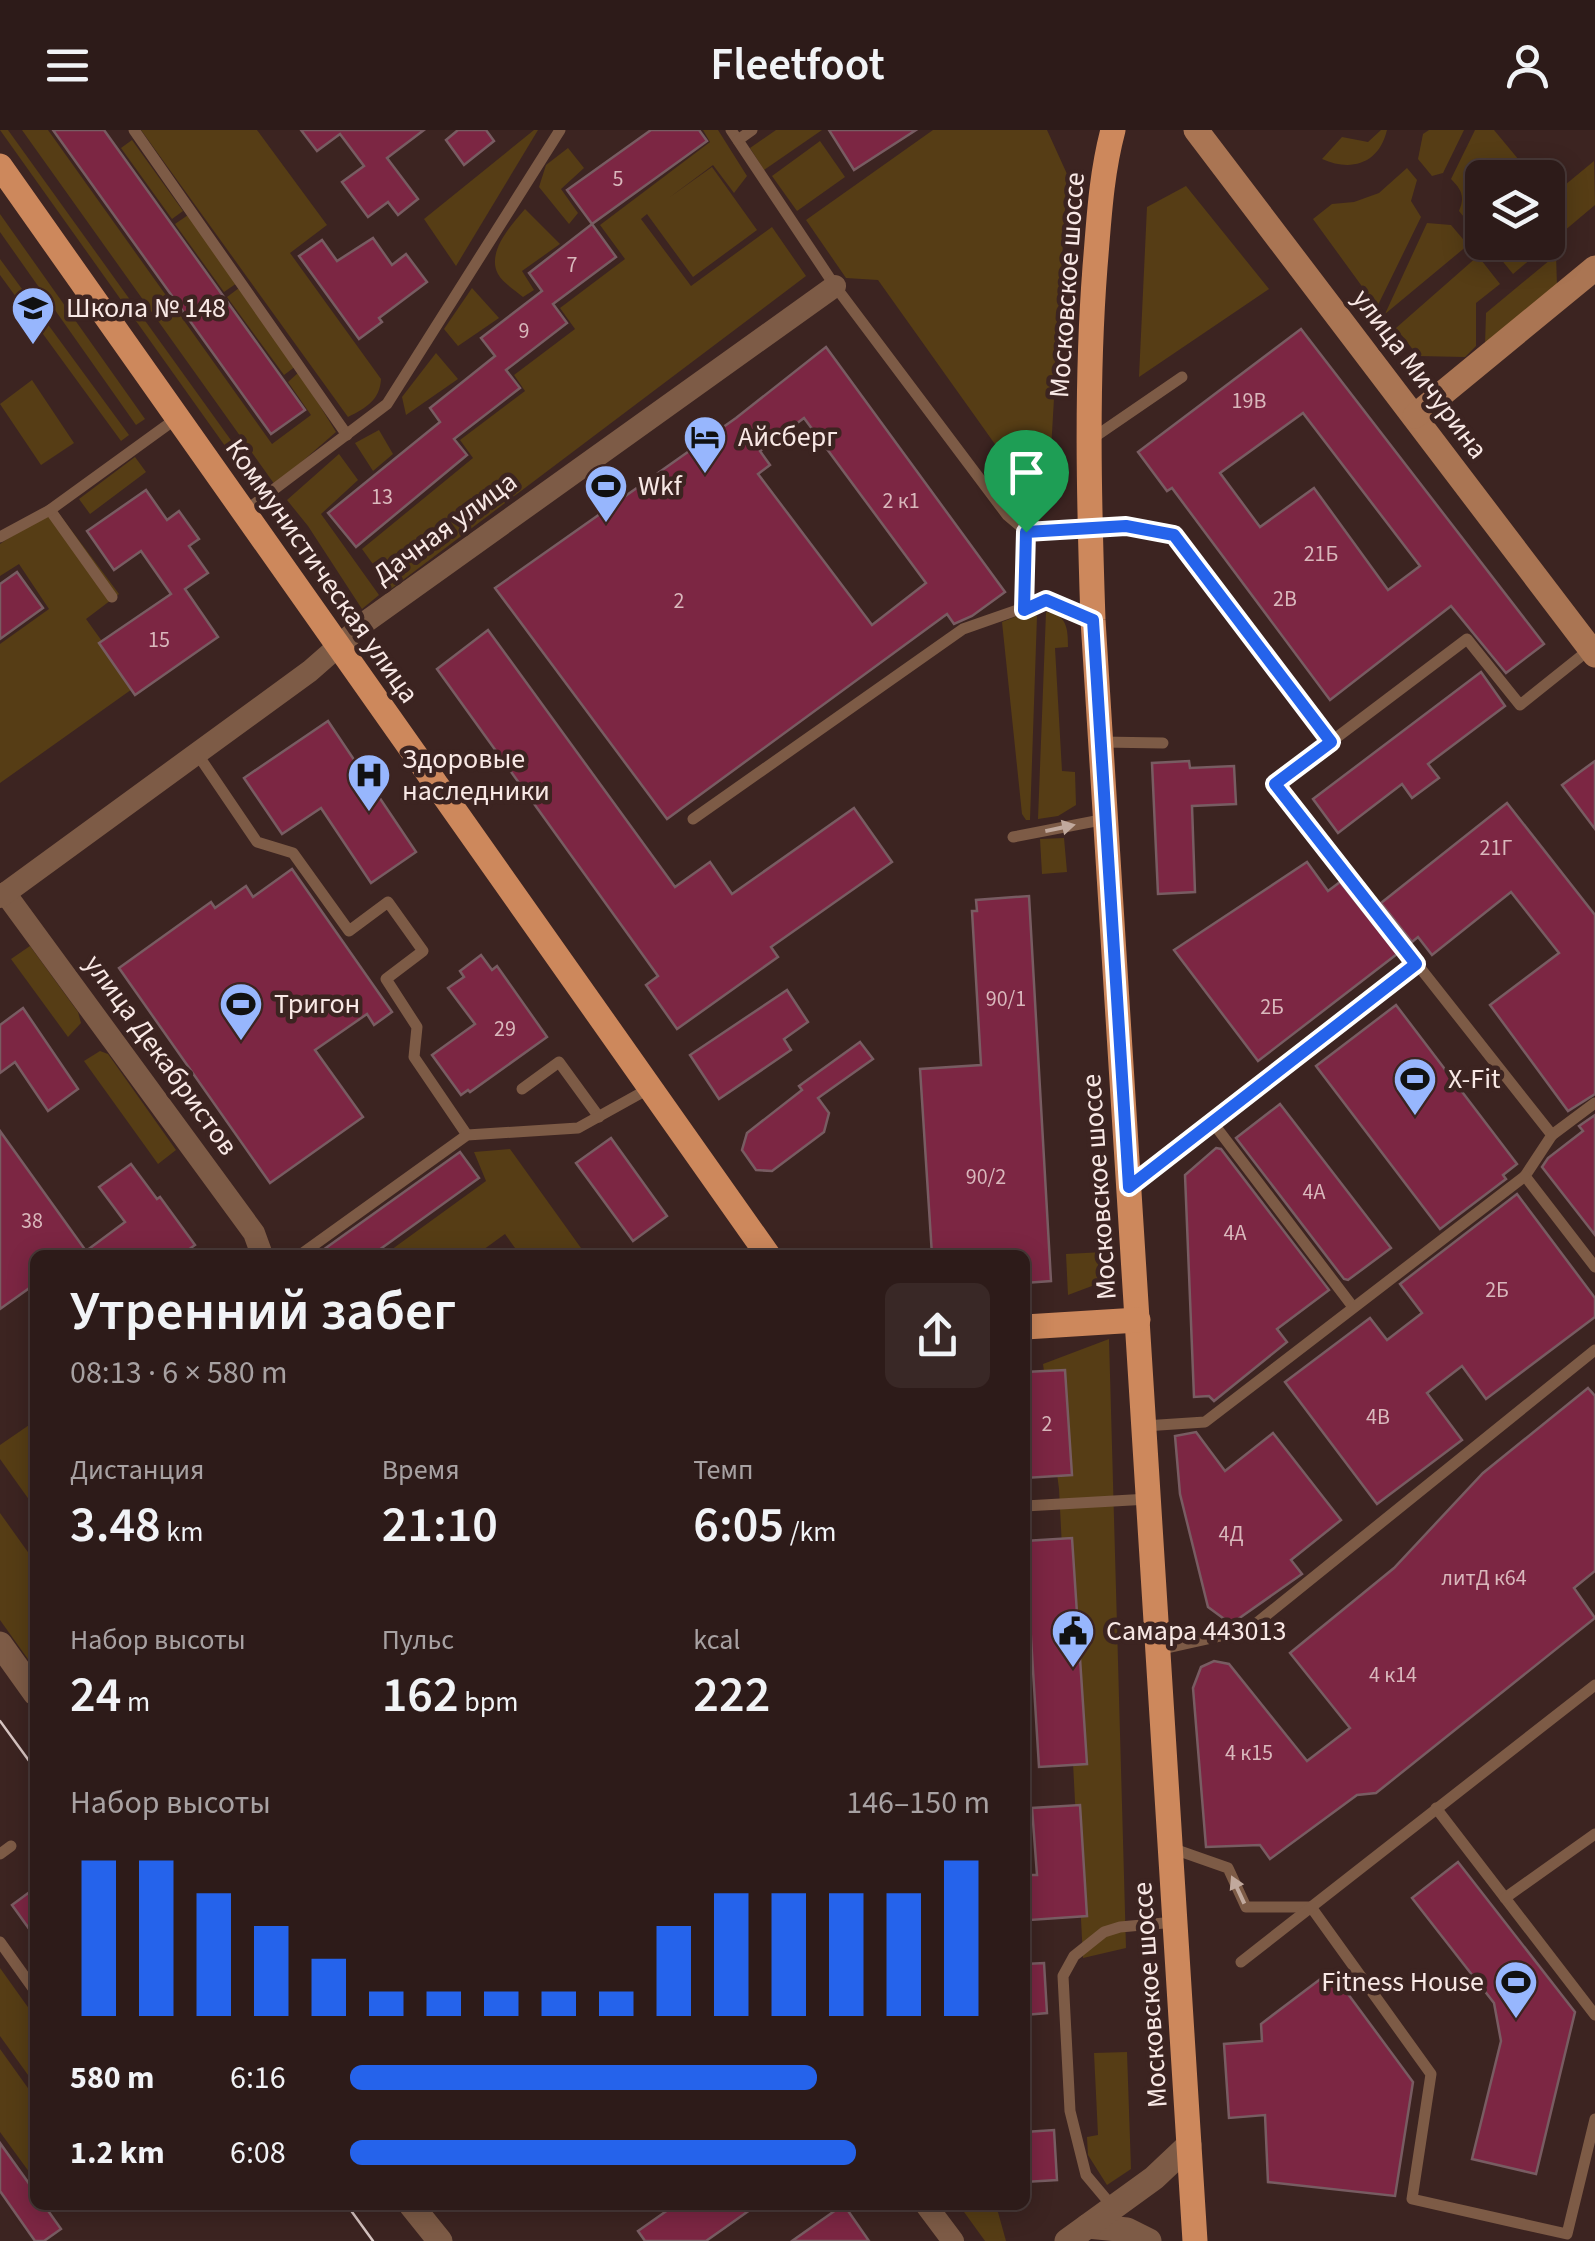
<!DOCTYPE html>
<html lang="ru">
<meta charset="utf-8">
<style>
body{margin:0;font-family:"Source Sans 3",sans-serif;background:#392826;color:#f1f3f6;height:100vh;display:flex;flex-direction:column;font-size:38px;white-space:nowrap}
*{box-sizing:border-box;margin:0}
p{font-size:32px;color:#a7a1a2}
.icon{flex:none;width:55px;height:55px;fill:none;stroke:currentColor;stroke-width:2;stroke-linecap:round;stroke-linejoin:round}
.map{position:relative;flex:1;overflow:hidden}
.sheet{position:absolute;left:30px;top:1120px;width:1000px;height:960px;display:flex;flex-direction:column;background:#2d1b19;border-radius:15px;box-shadow:0 5px 25px #0003,0 0 0 2px #483938}
.sheet>*{flex:none}
.controls{position:absolute;left:1465px;top:30px;display:grid;gap:20px}
.controls a{display:grid;place-items:center;width:100px;height:100px;border-radius:15px;background:#2d1b19;box-shadow:0 5px 25px #0003,0 0 0 2px #483938;font-size:50px}
.pin{position:absolute;display:grid;place-items:center;width:85px;height:85px;color:#fff;margin:-102px -42px;border-radius:50% 50% 50% 0;rotate:-45deg;box-shadow:0 0 10px #0007}
.pin .icon{rotate:45deg}
.round{display:grid;place-items:center;flex:none;width:105px;height:105px;border-radius:15px;background:#392826}
.headline{display:flex;align-items:center;justify-content:space-between;height:170px;padding:0 40px}
h1{font-size:55px;font-weight:600;line-height:75px}
.figures{display:grid;grid-template-columns:repeat(3,1fr);gap:15px;height:170px;padding:10px 40px}
.figures div{display:grid;align-content:center}
.figures b{font-size:50px;font-weight:600}
.figures small{font-size:28px;font-weight:400}
.figures p{font-size:28px}
.chart{height:280px;padding:20px 40px}
.chart p{display:flex;justify-content:space-between}
.chart svg{width:100%;height:180px;margin-top:10px;stroke:#2563eb;stroke-width:6}
ul{padding:0 40px;list-style:none;font-size:32px}
li{display:grid;grid-template-columns:160px 120px 1fr;align-items:center;height:75px}
li i{height:25px;border-radius:12px;background:#2563eb}
header{display:flex;justify-content:space-between;align-items:center;height:130px;padding:0 40px;background:#2d1b19;font-size:45px;font-weight:600}
.map>svg:first-child{display:block}
</style>
<header><svg class="icon" aria-label="menu" viewBox="0 0 24 24"><path d="M4 6h16M4 12h16M4 18h16"/></svg>Fleetfoot<svg class="icon" aria-label="person" viewBox="0 0 24 24"><circle cx="12" cy="8" r="4"/><path d="M4 21q1-7 8-7t8 7"/></svg></header>
<div class="map">
<svg width="1595" height="2111" viewBox="0 0 1595 2111">
<rect width="100%" height="100%" fill="#3c2421"/>
<g fill="#563d15">
<polygon points="0,0 8,0 266,359 260,365"/>
<polygon points="22,0 48,0 272,314 311,285 288,252 299,242 336,302 275,355"/>
<path d="M141,0h116l70,95 -37,28 91,126c-1,21 -15,29 -33,38z"/>
<polygon points="534,0 538,0 456,136 424,89"/>
<polygon points="703,0 718,0 747,46 734,63 713,35 670,67 712,37 757,100 693,147 647,84 641,89 691,156 772,97 806,146 391,459 362,419 473,328 460,310 525,261 514,245 575,199 560,178 625,129 600,95 710,12"/>
<polygon points="776,0 822,0 764,40 750,18"/>
<polygon points="933,0 1047,0 1067,44 1048,372 1039,376 878,150 846,148 806,90"/>
<path d="M1381,0h6c-8,34 -36,42 -65,29l20,-22 26,5z"/>
<polygon points="1429,0 1464,0 1443,43 1432,46 1418,29 1423,4"/>
<path d="M1475,0h19l39,47 -51,1v61l-23,-28c6,-14 3,-21 -8,-32z"/>
<polygon points="132,10 183,81 172,89 121,18"/>
<polygon points="820,11 845,47 797,81 772,46"/>
<polygon points="568,18 584,38 561,59 578,83 569,94 539,57 546,35"/>
<polygon points="1594,31 1595,75 1513,144 1491,117 1496,113 1548,112 1548,69"/>
<polygon points="1407,38 1417,50 1411,71 1421,87 1377,177 1313,89 1332,74 1354,72 1379,63"/>
<polygon points="1186,56 1269,159 1139,247 1147,77"/>
<path d="M525,79l35,35 -38,27 12,19 -11,7c-7,-6 -20,-14 -25,-23 -12,-22 14,-50 27,-65z"/>
<polygon points="0,84 145,289 136,295 0,102"/>
<polygon points="188,85 237,153 224,162 175,94"/>
<polygon points="1427,93 1451,95 1468,115 1385,184"/>
<polygon points="1556,125 1557,156 1485,215 1486,183"/>
<polygon points="1478,126 1500,154 1476,173 1476,216 1465,227 1418,226 1396,198"/>
<polygon points="0,129 129,305 121,311 0,145"/>
<polygon points="239,158 296,236 284,245 227,167"/>
<polygon points="472,158 499,188 458,216 444,199"/>
<polygon points="436,223 458,249 406,285 402,267"/>
<polygon points="32,250 74,313 41,335 0,274"/>
<polygon points="379,300 393,324 373,341 355,313"/>
<polygon points="339,324 358,350 321,384 379,465 362,479 308,396 287,370"/>
<polygon points="135,327 146,342 90,384 79,369"/>
<polygon points="54,377 119,464 86,489 135,557 0,653 0,514 49,479 19,434 0,446 0,414"/>
<path d="M1046,482c21,2 22,17 22,35l-13,1 7,123 13,1 1,33 -18,11 -20,3z"/>
<polygon points="1020,485 1037,486 1030,690 1026,690 1022,684 1002,492"/>
<polygon points="1064,708 1067,742 1042,744 1040,709"/>
<polygon points="30,816 78,882 81,893 68,907 11,829"/>
<polygon points="100,921 108,924 176,1020 158,1034 84,931"/>
<polygon points="510,1019 586,1125 520,1125 505,1104 476,1125 384,1125 486,1051 474,1022"/>
<polygon points="1104,1122 1100,1153 1068,1165 1066,1124"/>
<polygon points="1109,1209 1126,1818 1083,1828 1059,1359 1043,1234"/>
<polygon points="35,1291 35,1378 0,1329 0,1315"/>
<polygon points="0,1383 35,1432 35,1539 0,1490"/>
<polygon points="0,1838 35,1887 35,1940 28,1945 0,1906"/>
<polygon points="0,1919 35,1968 35,2050 0,2002"/>
<polygon points="1127,1922 1131,2039 1107,2055 1088,2025 1087,2007 1098,2005 1094,1923"/>
<polygon points="959,2075 996,2075 1006,2111 985,2111"/>
</g>
<g fill="#7c2643" stroke="#785c62" stroke-width="2.5" fill-rule="evenodd">
<polygon points="53,0 104,0 305,280 271,304"/>
<polygon points="301,0 424,0 387,28 418,69 398,85 388,72 368,87 342,52 364,36 340,4 317,21"/>
<polygon points="458,0 486,0 494,11 464,35 446,10"/>
<polygon points="651,0 699,0 707,11 592,94 567,60"/>
<polygon points="829,0 916,0 854,40"/>
<polygon points="592,94 616,127 553,174 567,193 506,240 520,258 454,309 467,325 356,417 328,383 440,292 430,278 495,226 481,208 542,161 529,143"/>
<polygon points="373,108 392,135 406,124 427,152 379,188 382,192 359,209 299,126 322,110 337,131"/>
<path d="M1301,199l243,315 -38,29 -55,-67 -121,94 -158,-212 -5,3 -29,-39zM1303,283l117,153 -32,24 -74,-102 -54,39 -40,-54z"/>
<path d="M826,217l179,245 -33,24 -18,8 -7,-10 -280,205 -172,-231 241,-170zM804,288l122,165 -54,42 -114,-151 12,-9 -10,-14z"/>
<polygon points="146,360 167,390 179,381 199,409 189,416 208,443 185,459 218,507 135,565 99,513 171,464 141,421 114,440 87,401"/>
<polygon points="17,442 43,478 0,509 0,454"/>
<polygon points="488,500 675,757 710,732 732,764 854,678 892,732 771,817 778,827 677,899 646,855 658,846 437,539"/>
<polygon points="1481,542 1505,576 1428,634 1439,648 1412,668 1402,654 1338,703 1313,669"/>
<polygon points="328,591 416,722 371,753 321,678 282,704 244,648"/>
<polygon points="1189,631 1190,638 1234,636 1236,674 1192,676 1195,762 1158,764 1152,633"/>
<polygon points="1595,631 1595,699 1562,655"/>
<polygon points="1507,673 1595,785 1595,964 1568,981 1490,875 1559,823 1511,762 1432,825 1418,807 1412,812 1381,773"/>
<polygon points="1307,732 1328,761 1340,752 1397,824 1258,931 1174,820"/>
<polygon points="292,739 392,882 374,895 367,884 315,920 363,987 270,1053 119,838 211,772 215,778 246,756 253,767"/>
<polygon points="1029,766 1051,1151 1025,1153 1025,1125 932,1125 920,939 981,935 972,781 977,781 976,770"/>
<polygon points="481,825 492,840 497,836 547,907 470,962 468,960 461,965 432,925 475,894 448,858 464,847 460,841"/>
<polygon points="787,860 808,892 784,909 791,920 719,969 690,925"/>
<polygon points="1396,875 1517,1034 1503,1045 1506,1049 1440,1099 1316,936"/>
<polygon points="23,878 78,959 48,981 15,932 0,943 0,895"/>
<polygon points="860,912 873,929 818,968 829,983 824,1002 772,1041 756,1040 742,1020 747,1003 802,960 799,956"/>
<polygon points="1280,974 1391,1118 1348,1150 1344,1149 1236,1008"/>
<polygon points="1595,985 1595,1105 1542,1037 1548,1028 1583,1001 1579,996"/>
<polygon points="0,1001 86,1121 125,1092 99,1057 131,1034 157,1069 160,1067 195,1115 181,1125 35,1125 35,1154 0,1179"/>
<polygon points="611,1008 667,1086 633,1111 576,1033"/>
<polygon points="1216,1018 1221,1019 1329,1160 1277,1199 1287,1212 1214,1271 1209,1266 1194,1267 1185,1045"/>
<polygon points="460,1022 479,1048 372,1125 316,1125"/>
<polygon points="1517,1064 1595,1168 1595,1187 1486,1269 1462,1236 1427,1263 1462,1310 1377,1374 1285,1252 1370,1188 1387,1210 1422,1183 1400,1154"/>
<polygon points="1065,1240 1072,1345 1025,1348 1025,1242"/>
<polygon points="1588,1258 1595,1266 1595,1441 1574,1458 1595,1488 1376,1663 1357,1665 1270,1729 1260,1715 1206,1717 1193,1558 1201,1537 1214,1531 1229,1534 1307,1631 1350,1598 1290,1523 1394,1438 1483,1343"/>
<polygon points="1196,1302 1225,1341 1273,1303 1341,1390 1291,1430 1302,1444 1231,1494 1208,1477 1180,1364 1175,1306"/>
<polygon points="1072,1408 1087,1634 1039,1637 1025,1411"/>
<polygon points="1080,1675 1087,1786 1030,1790 1028,1745 1037,1745 1032,1678"/>
<polygon points="1458,1732 1575,1882 1536,2044 1472,2029 1501,1911 1494,1873 1412,1768"/>
<polygon points="35,1758 35,1807 12,1775"/>
<polygon points="1044,1833 1047,1883 1025,1885 1025,1834"/>
<polygon points="1331,1841 1413,1952 1395,2066 1268,2052 1265,1985 1229,1988 1224,1914 1262,1911 1261,1894"/>
<polygon points="1054,2000 1057,2050 1025,2052 1025,2002"/>
<polygon points="0,2013 35,2062 35,2075 44,2075 61,2099 44,2111 35,2111 0,2061"/>
<polygon points="675,2075 757,2075 706,2111 645,2111 638,2101"/>
<polygon points="844,2075 869,2111 792,2111 843,2075"/>
</g>
<g fill="none" stroke-linecap="round" stroke-linejoin="round">
<g stroke="#7d5b46" stroke-width="11">
<polyline points="134,0 347,305"/>
<polyline points="731,0 835,156 1007,385 1027,402 1126,396 1173,405 1331,612"/>
<polyline points="738,10 752,0"/>
<polyline points="1093,308 1182,247"/>
<polyline points="50,380 112,467"/>
<polyline points="244,382 387,274 560,0"/>
<polyline points="0,407 50,380 177,288"/>
<polyline points="1025,480 1027,402"/>
<polyline points="1590,519 1520,575 1467,509 1275,654 1552,1005 1525,1046 1595,1137"/>
<polyline points="1101,612 1163,613"/>
<polyline points="196,622 257,712 293,723 349,801 388,772 423,821 386,849 417,897 414,927 467,1005"/>
<polyline points="693,689 963,499 1046,470 1093,490"/>
<polyline points="1013,707 1106,689"/>
<polyline points="522,959 559,932 599,987"/>
<polyline points="1213,993 1353,1177"/>
<polyline points="1552,1005 1595,973"/>
<polyline points="1131,1056 1416,834"/>
<polyline points="300,1125 467,1005 578,998 650,958"/>
<polyline points="1144,1296 1205,1292 1525,1046"/>
<polyline points="1025,1376 1149,1369"/>
<polyline points="1158,1520 1248,1500 1595,1220"/>
<polyline points="1436,1678 1595,1885"/>
<polyline points="1171,1718 1228,1738 1246,1777 1311,1777 1431,1944 1412,2069 1567,2104 1595,1989"/>
<polyline points="0,1724 11,1716"/>
<polyline points="1505,1768 1595,1704"/>
<polyline points="0,1812 35,1861"/>
<polyline points="1241,1832 1595,1555"/>
<polyline points="1112,2076 1086,2045 1070,1981 1063,1846 1074,1826 1104,1802 1120,1797 1175,1792"/>
</g>
<g stroke="#7d5b46" stroke-width="22">
<polyline points="5,763 254,1103 262,1125"/>
<polyline points="0,767 310,541 367,491 835,156"/>
<polyline points="926,2075 953,2111"/>
</g>
<g stroke="#7d5b46" stroke-width="25">
<polyline points="0,1514 35,1563"/>
<polyline points="411,2075 440,2111"/>
<polyline points="1088,2096 1127,2100 1149,2111"/>
<polyline points="1067,2111 1154,2048 1189,2015"/>
</g>
<g stroke="#aa7553" stroke-width="25">
<polyline points="1196,0 1595,525"/>
<polyline points="1415,286 1595,138"/>
</g>
<g stroke="#cd885c" stroke-width="25">
<path d="M1113,0c-12,45 -14,90 -18,137 -9,117 -6,235 -2,353l102,1621"/>
<polyline points="0,36 768,1125"/>
<polyline points="1025,1197 1138,1190"/>
</g>
<g stroke="#d6c4c1" stroke-width="2.5">
<polyline points="0,1591 35,1639"/>
<polyline points="347,2075 373,2111"/>
</g>
</g>
<defs><path id="oneway-solid" d="M-6-.8H1V-3.2L6.5 0L1 3.2V.8H-6Z" transform="scale(2.5)"/></defs>
<g fill="#c1a99d">
<use href="#oneway-solid" transform="translate(1060 698) rotate(-12)"/>
<use href="#oneway-solid" transform="translate(1238 1760) rotate(-115)"/>
</g>
<g fill="none" stroke-linecap="round" stroke-linejoin="round">
<g stroke="#fff" stroke-width="20">
<polygon id="route" points="1126,396 1174,405 1331,612 1275,654 1416,834 1129,1057 1093,490 1046,470 1024,480 1026,402"/>
</g>
<use href="#route" stroke="#2563eb" stroke-width="12"/>
</g>
<defs>
<g id="school-pin" transform="scale(2.25)"><path d="M0 17L-7.5 6A9.5 9.5 0 1 1 7.5 6Z" fill="#97b6fd" stroke="#3c2421"/><path d="M0-5L7-2L0 1L-7-2ZM-4 1L0 2.5L4 1V4Q0 6-4 4Z" fill="#111"/></g>
<g id="hotel-pin" transform="scale(2.25)"><path d="M0 17L-7.5 6A9.5 9.5 0 1 1 7.5 6Z" fill="#97b6fd" stroke="#3c2421"/><path d="M-6-4.5h1.5V1H6V5H4.5V3h-9V5H-6ZM-4 0a1.8 1.8 0 1 1 3.6 0ZM.5 0V-2.5h3Q6-2.5 6 0Z" fill="#111"/></g>
<g id="stadium-pin" transform="scale(2.25)"><path d="M0 17L-7.5 6A9.5 9.5 0 1 1 7.5 6Z" fill="#97b6fd" stroke="#3c2421"/><path d="M0-5a6.5 5 0 1 0 0 10a6.5 5 0 1 0 0-10ZM-3.5-1.8h7v3.6h-7Z" fill="#111"/></g>
<g id="hospital-pin" transform="scale(2.25)"><path d="M0 17L-7.5 6A9.5 9.5 0 1 1 7.5 6Z" fill="#97b6fd" stroke="#3c2421"/><path d="M-5-5h3v3.5h4V-5h3V5h-3V1.5h-4V5h-3Z" fill="#111"/></g>
<g id="civic-pin" transform="scale(2.25)"><path d="M0 17L-7.5 6A9.5 9.5 0 1 1 7.5 6Z" fill="#97b6fd" stroke="#3c2421"/><path d="M-.6-6.5H3V-4.5H.6V-3L4-1V1h2V6H-6V1h2V-1L-.6-3ZM-1.2 2.5V6h2.4V2.5Z" fill="#111"/></g>
</defs>
<g fill-rule="evenodd">
<use href="#school-pin" x="33" y="178"/>
<use href="#hotel-pin" x="705" y="307"/>
<use href="#stadium-pin" x="606" y="356"/>
<use href="#hospital-pin" x="369" y="645"/>
<use href="#stadium-pin" x="241" y="874"/>
<use href="#stadium-pin" x="1415" y="949"/>
<use href="#civic-pin" x="1073" y="1501"/>
<use href="#stadium-pin" x="1516" y="1852"/>
</g>
<g text-anchor="middle" dominant-baseline="central" stroke-width="9" stroke-linejoin="round" paint-order="stroke">
<g font-size="22" fill="#d9b8bc">
<text x="618" y="49">5</text>
<text x="572" y="135">7</text>
<text x="524" y="201">9</text>
<text x="1249" y="271">19В</text>
<text x="382" y="367">13</text>
<text x="901" y="371">2 к1</text>
<text x="1321" y="424">21Б</text>
<text x="1285" y="469">2В</text>
<text x="679" y="471">2</text>
<text x="159" y="510">15</text>
<text x="1496" y="718">21Г</text>
<text x="1006" y="869">90/1</text>
<text x="1272" y="877">2Б</text>
<text x="505" y="899">29</text>
<text x="986" y="1047">90/2</text>
<text x="1314" y="1062">4А</text>
<text x="32" y="1091">38</text>
<text x="1235" y="1103">4А</text>
<text x="1497" y="1160">2Б</text>
<text x="1378" y="1287">4В</text>
<text x="1047" y="1294">2</text>
<text x="1231" y="1404">4Д</text>
<text x="1484" y="1448">литД к64</text>
<text x="1393" y="1545">4 к14</text>
<text x="1249" y="1623">4 к15</text>
</g>
<g font-size="28" fill="#f8e8e5" stroke="#3c2421">
<text transform="translate(1067 155) rotate(-86)">Московское шоссе</text>
<text transform="translate(1420 244) rotate(53)">улица Мичурина</text>
<text transform="translate(445 398) rotate(-36)">Дачная улица</text>
<text transform="translate(322 441) rotate(55)">Коммунистическая улица</text>
<text transform="translate(161 925) rotate(54)">улица Декабристов</text>
<text transform="translate(1099 1057) rotate(-94)">Московское шоссе</text>
<text transform="translate(1150 1865) rotate(-94)">Московское шоссе</text>
</g>
<g font-size="28" fill="#f8e8e5" stroke="#3c2421" text-anchor="start">
<text x="66" y="178">Школа № 148</text>
<text x="738" y="307">Айсберг</text>
<text x="638" y="356">Wkf</text>
<text x="402" y="629">Здоровые<tspan x="402" dy="32">наследники</tspan></text>
<text x="274" y="874">Тригон</text>
<text x="1448" y="949">X-Fit</text>
<text x="1106" y="1501">Самара 443013</text>
<text x="1484" y="1852" text-anchor="end">Fitness House</text>
</g>
</g>
</svg>
<div class="controls">
<a><svg class="icon" aria-label="layers" viewBox="0 0 24 24"><path d="M12 4l9 5-9 5-9-5zM3 14l9 5 9-5"/></svg></a>
</div>
<div class="pin" style="left:1026px;top:402px;background:#1e9e55"><svg class="icon" aria-label="arrive" viewBox="0 0 24 24"><path d="M6 21V4h12l-3 4 3 4H6"/></svg></div>
<section class="sheet">
<div class="headline"><div><h1>Утренний забег</h1><p>08:13 · 6 × 580 m</p></div><a class="round"><svg class="icon" aria-label="share" viewBox="0 0 24 24"><path d="M12 15V3M7 8l5-5 5 5M5 13v7h14v-7"/></svg></a></div>
<div class="figures">
<div><p>Дистанция</p><b>3.48<small> km</small></b></div>
<div><p>Время</p><b>21:10</b></div>
<div><p>Темп</p><b>6:05<small> /km</small></b></div>
</div>
<div class="figures">
<div><p>Набор высоты</p><b>24<small> m</small></b></div>
<div><p>Пульс</p><b>162<small> bpm</small></b></div>
<div><p>kcal</p><b>222</b></div>
</div>
<div class="chart"><p><span>Набор высоты</span>146–150 m</p>
<svg viewBox="0 0 160 44" preserveAspectRatio="none"><path d="M5 44V6M15 44V6M25 44V14M35 44V22M45 44V30M55 44V38M65 44V38M75 44V38M85 44V38M95 44V38M105 44V22M115 44V14M125 44V14M135 44V14M145 44V14M155 44V6"/></svg>
</div>
<ul>
<li><b>580 m</b>6:16<i style="width:73%"></i></li>
<li><b>1.2 km</b>6:08<i style="width:79%"></i></li>
</ul>
</section>
</div>
